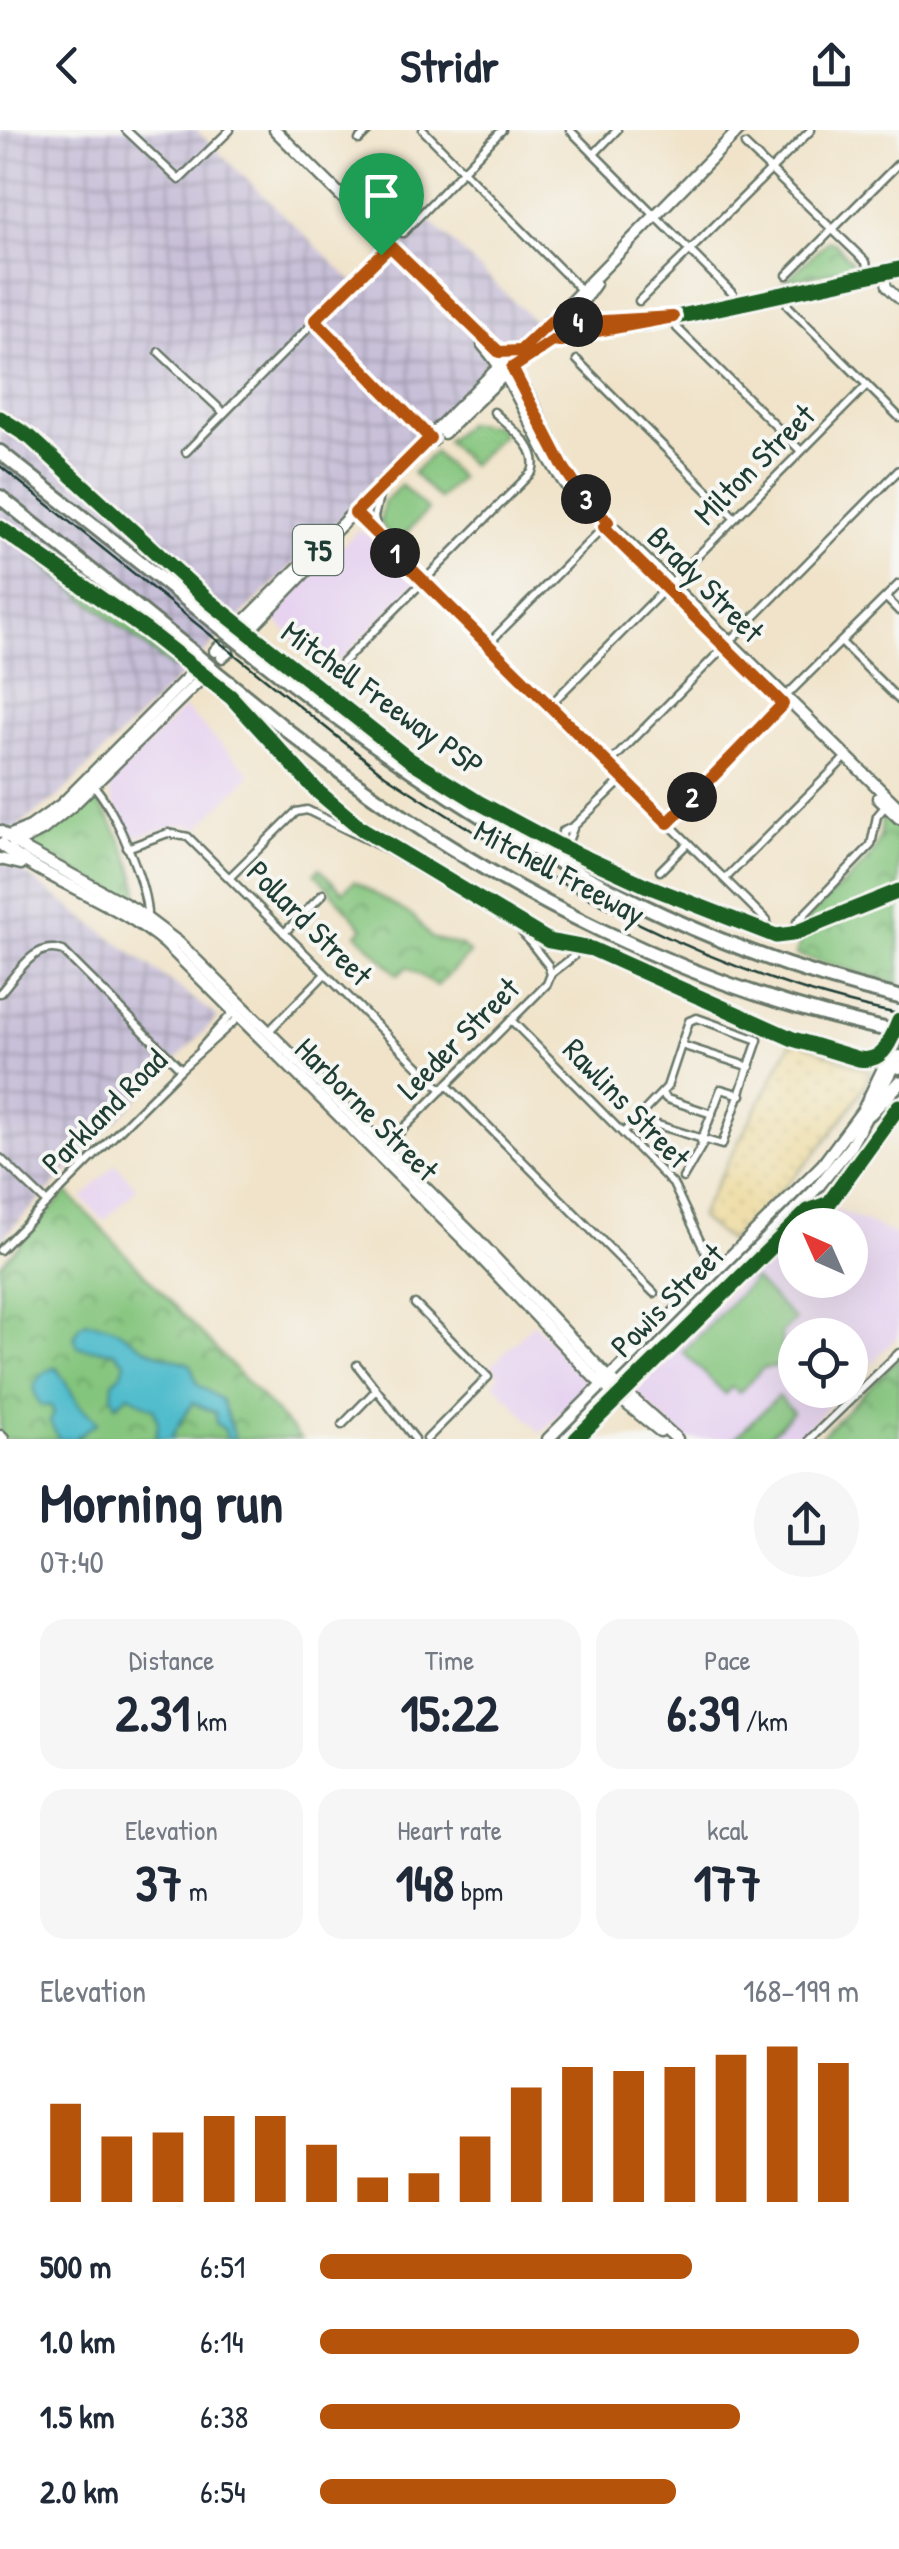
<!DOCTYPE html>
<meta charset="utf-8">
<style>
body{margin:0;font-family:"Patrick Hand",sans-serif;background:#f6f6f7;color:#1f2937;height:100vh;display:flex;flex-direction:column;font-size:38px;white-space:nowrap}
*{box-sizing:border-box;margin:0}
p{font-size:32px;color:#747a83}
.icon{flex:none;width:55px;height:55px;fill:none;stroke:currentColor;stroke-width:2;stroke-linecap:round;stroke-linejoin:round}
.map{position:relative;height:1309px;overflow:hidden}
.side{display:flex;flex-direction:column;background:#fff;flex:1}
.side>*{flex:none}
.needle{width:65px;rotate:315deg}
.controls{position:absolute;left:778px;top:1078px;display:grid;gap:20px}
.controls a{display:grid;place-items:center;width:90px;height:90px;border-radius:50%;background:#fff;box-shadow:0 10px 40px #0002;font-size:50px}
.pin{position:absolute;display:grid;place-items:center;width:85px;height:85px;color:#fff;margin:-102px -42px;border-radius:50% 50% 50% 0;rotate:-45deg;box-shadow:0 0 10px #0007}
.pin .icon{rotate:45deg}
.km{position:absolute;width:50px;height:50px;margin:-25px;border-radius:50%;background:#222;color:#fff;font-size:28px;line-height:50px;text-align:center}
.round{display:grid;place-items:center;flex:none;width:105px;height:105px;border-radius:52px;background:#f6f6f7}
.overview{display:flex;align-items:center;justify-content:space-between;height:170px;padding:0 40px}
h1{font-size:55px;font-weight:700;line-height:75px}
.stats{display:grid;grid-template-columns:repeat(3,1fr);gap:15px;height:170px;padding:10px 40px}
.stats div{display:grid;align-content:center;border-radius:25px;background:#f6f6f7;text-align:center}
.stats b{font-size:50px;font-weight:700}
.stats small{font-size:28px;font-weight:400}
.stats p{font-size:28px}
.chart{height:280px;padding:20px 40px}
.chart p{display:flex;justify-content:space-between}
.chart svg{width:100%;height:180px;margin-top:10px;stroke:#b45309;stroke-width:6}
ul{padding:0 40px;list-style:none;font-size:32px}
li{display:grid;grid-template-columns:160px 120px 1fr;align-items:center;height:75px}
li i{height:25px;border-radius:12px;background:#b45309}
header{display:flex;justify-content:space-between;align-items:center;height:130px;padding:0 40px;background:#fff;font-size:45px;font-weight:700}
.map>svg:first-child{display:block}
</style>
<header><svg class="icon" aria-label="back" viewBox="0 0 24 24"><path d="M15 5l-7 7 7 7"/></svg>Stridr<svg class="icon" aria-label="share" viewBox="0 0 24 24"><path d="M12 15V3M7 8l5-5 5 5M5 13v7h14v-7"/></svg></header>
<div class="map">
<svg width="899" height="1309" viewBox="0 0 899 1309">
<defs>
<pattern id="industrial-grid" width="8" height="8" patternUnits="userSpaceOnUse" patternTransform="scale(2.5)"><rect width="8" height="8" fill="#c8bfd8"/><path d="M0 4h8M4 0v8" fill="none" stroke="#a29cb0"/></pattern>
<pattern id="sand-dots" width="8" height="8" patternUnits="userSpaceOnUse" patternTransform="scale(2.5)"><rect width="8" height="8" fill="#eeda9e"/><path d="M2 2h.1M6 6h.1" fill="none" stroke="#ccbc89" stroke-width="1.8" stroke-linecap="round"/></pattern>
<pattern id="park-crowns" width="20" height="18" patternUnits="userSpaceOnUse" patternTransform="scale(2.5)"><rect width="20" height="18" fill="#84c57d"/><path d="M2 6a3 3 0 1 1 6 0M12 15a3 3 0 1 1 6 0" fill="none" stroke="#6ba167"/></pattern>
</defs>
<rect width="100%" height="100%" fill="#f6f6f2"/>
<filter id="ink" filterUnits="userSpaceOnUse"><feTurbulence type="fractalNoise" baseFrequency=".01" numOctaves="2"/><feDisplacementMap in="SourceGraphic" scale="20" xChannelSelector="R" yChannelSelector="G"/><feConvolveMatrix kernelMatrix="1 2 1 2 8 2 1 2 1" color-interpolation-filters="sRGB"/></filter>
<filter id="wash" filterUnits="userSpaceOnUse"><feTurbulence type="fractalNoise" baseFrequency=".0048" numOctaves="4" result="noise"/><feDisplacementMap in="SourceGraphic" scale="40" xChannelSelector="R" yChannelSelector="G"/><feGaussianBlur stdDeviation="2.25" result="paint"/><feColorMatrix in="noise" values="0 0 0 0 0 0 0 0 0 0 0 0 0 0 0 0 0 1.4 0 .05"/><feComposite in="paint" operator="in"/></filter>
<g filter="url(#wash)">
<rect width="100%" height="100%" fill="#f0e3c9"/>
<g fill="#e6d2f0">
<polygon points="358,400 369,406 416,452 340,531 334,525 321,538 274,488 276,482"/>
<polygon points="184,578 251,644 196,700 190,694 170,697 132,708 125,705 107,654"/>
<polygon points="115,1034 137,1058 104,1091 82,1068"/>
<polygon points="828,1076 899,1106 899,1205 850,1255 850,1205 795,1205 795,1260 845,1260 796,1309 683,1309 636,1262 636,1255 795,1097 795,1150 850,1150 850,1095 797,1095 810,1082"/>
<polygon points="534,1193 584,1249 585,1259 541,1303 494,1253 499,1245 491,1236"/>
</g>
<polygon fill="url(#industrial-grid)" points="0,0 196,0 355,154 424,85 537,194 57,668 23,692 5,735 20,740 218,887 0,1110"/>
<g fill="#84c57d" stroke="#528158" stroke-width="2.5">
<polygon points="467,293 494,295 503,304 471,335 446,311"/>
<polygon points="434,322 460,348 439,369 413,343"/>
<polygon points="401,355 428,380 396,413 380,393 384,372"/>
<polygon points="37,427 180,528 172,538 37,430"/>
<polygon points="754,1149 795,1190 781,1204 784,1236 763,1238 739,1263 732,1257 725,1264 683,1222"/>
<polygon points="778,1266 793,1282 766,1309 734,1309"/>
</g>
<path fill="url(#sand-dots)" stroke="#868c69" stroke-width="2.5" d="M793,909l79,33c-39,71 -86,114 -144,169l-29,-24z"/>
<g fill="url(#park-crowns)" stroke="#528158" stroke-width="2.5">
<polygon points="828,111 835,113 852,132 850,138 784,152"/>
<path d="M83,671l7,4 7,-3c17,17 46,78 40,101l-106,-55 4,-4 -3,-3z"/>
<path d="M886,687l13,13v154l-103,-29c4,-12 6,-27 13,-37 22,-30 77,-56 72,-99z"/>
<polygon points="319,738 343,762 354,751 414,787 431,808 462,816 470,824 437,856 407,837 398,845 357,804 363,798 315,743"/>
<polygon points="67,1062 301,1309 0,1309 0,1135"/>
<polygon points="899,1227 899,1309 818,1309"/>
</g>
<g fill="#50bccc" stroke="#387c80" stroke-width="2.5">
<path d="M87,1192c29,3 28,7 51,22 15,10 35,14 52,20l8,21 24,15 13,39h-8l-2,-9 -9,-7 -1,-11 -23,-9 -20,33 2,3h-18l2,-16 -4,-14 -25,-14 -13,10 -4,-9 1,-14 9,-9 3,-11 -10,-10 -37,-5 -4,-10 5,-11z"/>
<path d="M56,1237l24,39 18,16 -25,17h-14l-9,-17 4,-9 -3,-7 -10,-1c-14,-19 -4,-30 15,-38z"/>
</g>
</g>
<g filter="url(#ink)">
<g fill="none" stroke-linecap="round" stroke-linejoin="round">
<polyline stroke="#c6c2ab" stroke-width="10" stroke-dasharray="10 5" stroke-linecap="butt" points="195,540 210,526"/>
<g stroke="#687768" stroke-width="11">
<g id="minor">
<polyline points="126,0 179,50 230,0"/>
<polyline points="423,0 581,160"/>
<polyline points="570,0 733,164 735,174"/>
<polyline points="359,10 369,0"/>
<polyline points="745,15 866,132 869,145"/>
<polyline points="594,24 617,0"/>
<polyline points="403,103 502,0"/>
<polyline points="787,145 899,33"/>
<polyline points="785,164 788,176 899,287"/>
<polyline points="639,171 811,0"/>
<polyline points="673,187 677,198 801,321"/>
<polyline points="315,190 434,312"/>
<polyline points="159,222 224,283"/>
<polyline points="577,230 735,388"/>
<polyline points="186,322 389,116"/>
<polyline points="355,383 767,791"/>
<polyline points="378,404 374,387 379,366"/>
<polyline points="886,468 899,481"/>
<polyline points="841,512 899,570"/>
<polyline points="487,515 608,393"/>
<path d="M342,533l190,-191c9,-25 -22,-44 -38,-60"/>
<polyline points="785,567 899,454"/>
<polyline points="549,576 867,255"/>
<polyline points="608,635 899,340"/>
<path d="M92,654c22,22 56,103 55,133"/>
<polyline points="668,693 783,574"/>
<polyline points="574,696 562,702 563,711 569,709 574,696 623,649"/>
<polyline points="127,718 168,703 188,707 442,960"/>
<polyline points="660,741 688,713"/>
<polyline points="230,747 296,682 307,680 384,718 519,798 548,835 551,844"/>
<polyline points="725,749 846,627"/>
<polyline points="797,792 871,715 877,686 888,673"/>
<polyline points="284,803 323,764"/>
<path d="M0,863c17,-19 35,-53 63,-42l118,118"/>
<polyline points="511,890 673,1054 709,1130 718,1141"/>
<polyline points="268,902 325,844"/>
<polyline points="681,915 750,937"/>
<polyline points="201,918 236,879"/>
<polyline points="447,955 654,1163"/>
<polyline points="662,964 667,969 712,984"/>
<polyline points="623,1003 667,957 689,891 697,888 758,910 722,1015 645,991 640,986"/>
<polyline points="701,1011 721,959 741,965"/>
<polyline points="385,1017 547,854 551,844 573,827"/>
<polyline points="0,1028 47,1073"/>
<polyline points="683,1048 704,1012"/>
<polyline points="0,1120 181,939 239,887"/>
<polyline points="415,1174 488,1247 427,1309"/>
<polyline points="357,1235 415,1309"/>
<polyline points="342,1295 376,1260"/>
<polyline points="810,1309 899,1223"/>
</g>
</g>
<g stroke="#687768" stroke-width="12">
<polyline id="tertiary" points="884,142 887,157 899,169"/>
</g>
<g stroke="#687768" stroke-width="15">
<g id="primary">
<path d="M275,0l232,231c35,48 46,99 87,148l305,299"/>
<polyline points="557,186 739,0"/>
<circle cx="559" cy="199" r="13"/>
<polyline points="569,191 595,154"/>
<polyline points="570,193 642,189"/>
<polyline points="570,206 644,194 899,139"/>
<path d="M483,215c40,45 54,106 92,152"/>
<polyline points="444,303 505,244 553,211"/>
<polyline points="242,494 493,243 546,200"/>
<polyline points="249,500 308,439"/>
<polyline points="215,521 220,516"/>
<polyline points="222,527 228,522"/>
<polyline points="878,668 899,688"/>
<polyline points="0,701 28,721 134,779 179,813 474,1106 604,1243 677,1309"/>
<polyline points="6,707 30,697 62,674 195,540"/>
<path d="M0,714c51,39 116,57 165,99l301,299 129,136 65,53"/>
<polyline points="14,714 42,700 74,674 203,547"/>
<polyline points="0,729 21,734"/>
<polyline points="0,1306 3,1309"/>
<polyline points="548,1309 823,1034 863,980 899,905"/>
<polyline points="566,1309 816,1059 850,1017 899,926"/>
</g>
</g>
<g stroke="#687768" stroke-width="18">
<g id="motorway">
<polyline points="0,322 216,493"/>
<polyline points="0,367 189,519"/>
<path d="M243,515c194,156 411,295 656,352"/>
<path d="M218,544c38,30 74,61 113,91 164,124 365,227 568,267"/>
<polyline points="887,932 899,937"/>
<polyline points="870,983 899,953"/>
</g>
</g>
<use href="#minor" stroke="#fff" stroke-width="6"/>
<use href="#tertiary" stroke="#fff" stroke-width="8"/>
<use href="#primary" stroke="#fff" stroke-width="10"/>
<use href="#motorway" stroke="#fff" stroke-width="12"/>
<path stroke="#1f3d34" stroke-width="2.5" d="M0,336l385,309c156,103 328,203 514,239"/>
<g stroke="#687768" stroke-width="18" stroke-linecap="butt">
<g id="motorway-bridge">
<polyline points="216,493 243,515"/>
<polyline points="189,519 218,544"/>
</g>
</g>
<use href="#motorway-bridge" stroke="#fff" stroke-width="12"/>
<g stroke="#f6f6f2" stroke-width="21">
<g id="cycleway">
<polyline points="644,194 899,139"/>
<polyline points="0,288 31,308 209,471 410,630 478,672 560,716 645,755 776,806 792,804 899,761"/>
<path d="M0,398l147,103 84,66 86,94 45,38 187,112 43,8 201,90 66,20c25,4 31,-18 40,-38"/>
<polyline points="576,1309 808,1081 829,1073 899,976"/>
</g>
</g>
<use href="#cycleway" stroke="#1b5e20" stroke-width="15"/>
</g>
</g>
<g fill="none" stroke-linecap="round" stroke-linejoin="round" filter="url(#ink)">
<g stroke="#fff" stroke-width="20">
<polygon id="route" points="390,116 499,222 520,221 557,186 570,193 673,187 570,206 560,212 553,211 512,238 562,335 576,356 608,392 604,397 783,574 668,693 355,383 430,308 315,190"/>
</g>
<use href="#route" stroke="#b45309" stroke-width="12"/>
</g>
<g text-anchor="middle" dominant-baseline="central" stroke-width="8" stroke-linejoin="round" paint-order="stroke">
<rect fill="#f6f6f2" stroke="#60746d" stroke-width="2.5" x="293" y="395" width="50" height="50" rx="8"/>
<g font-size="30" font-weight="bold" fill="#1f3d34">
<text x="318" y="420">75</text>
</g>
<g font-size="32" fill="#1f3d34" stroke="#f6f6f2">
<text transform="translate(754 334) rotate(-45)">Milton Street</text>
<text transform="translate(706 454) rotate(45)">Brady Street</text>
<text transform="translate(383 568) rotate(36)">Mitchell Freeway PSP</text>
<text transform="translate(560 742) rotate(28)">Mitchell Freeway</text>
<text transform="translate(310 793) rotate(45)">Pollard Street</text>
<text transform="translate(458 908) rotate(-45)">Leeder Street</text>
<text transform="translate(627 973) rotate(46)">Rawlins Street</text>
<text transform="translate(367 979) rotate(45)">Harborne Street</text>
<text transform="translate(104 981) rotate(-45)">Parkland Road</text>
<text transform="translate(667 1170) rotate(-45)">Powis Street</text>
</g>
</g>
</svg>
<div class="controls">
<a><svg class="needle" viewBox="-14 -14 28 28"><path d="M0-13l5 13h-10z" fill="#e53935"/><path d="M0 13l5-13h-10z" fill="#747a83"/></svg></a>
<a><svg class="icon" aria-label="locate" viewBox="0 0 24 24"><circle cx="12" cy="12" r="6"/><path d="M12 2v4M12 18v4M2 12h4M18 12h4"/></svg></a>
</div>
<div class="pin" style="left:381px;top:125px;background:#1e9e55"><svg class="icon" aria-label="arrive" viewBox="0 0 24 24"><path d="M6 21V4h12l-3 4 3 4H6"/></svg></div>
<b class="km" style="left:395px;top:423px">1</b>
<b class="km" style="left:692px;top:667px">2</b>
<b class="km" style="left:586px;top:369px">3</b>
<b class="km" style="left:578px;top:192px">4</b>
</div>
<section class="side">
<div class="overview"><div><h1>Morning run</h1><p>07:40</p></div><a class="round"><svg class="icon" aria-label="share" viewBox="0 0 24 24"><path d="M12 15V3M7 8l5-5 5 5M5 13v7h14v-7"/></svg></a></div>
<div class="stats">
<div><p>Distance</p><b>2.31<small> km</small></b></div>
<div><p>Time</p><b>15:22</b></div>
<div><p>Pace</p><b>6:39<small> /km</small></b></div>
</div>
<div class="stats">
<div><p>Elevation</p><b>37<small> m</small></b></div>
<div><p>Heart rate</p><b>148<small> bpm</small></b></div>
<div><p>kcal</p><b>177</b></div>
</div>
<div class="chart"><p><span>Elevation</span>168–199 m</p>
<svg viewBox="0 0 160 44" preserveAspectRatio="none"><path d="M5 44V20M15 44V28M25 44V27M35 44V23M45 44V23M55 44V30M65 44V38M75 44V37M85 44V28M95 44V16M105 44V11M115 44V12M125 44V11M135 44V8M145 44V6M155 44V10"/></svg>
</div>
<ul>
<li><b>500 m</b>6:51<i style="width:69%"></i></li>
<li><b>1.0 km</b>6:14<i style="width:100%"></i></li>
<li><b>1.5 km</b>6:38<i style="width:78%"></i></li>
<li><b>2.0 km</b>6:54<i style="width:66%"></i></li>
</ul>
</section>
